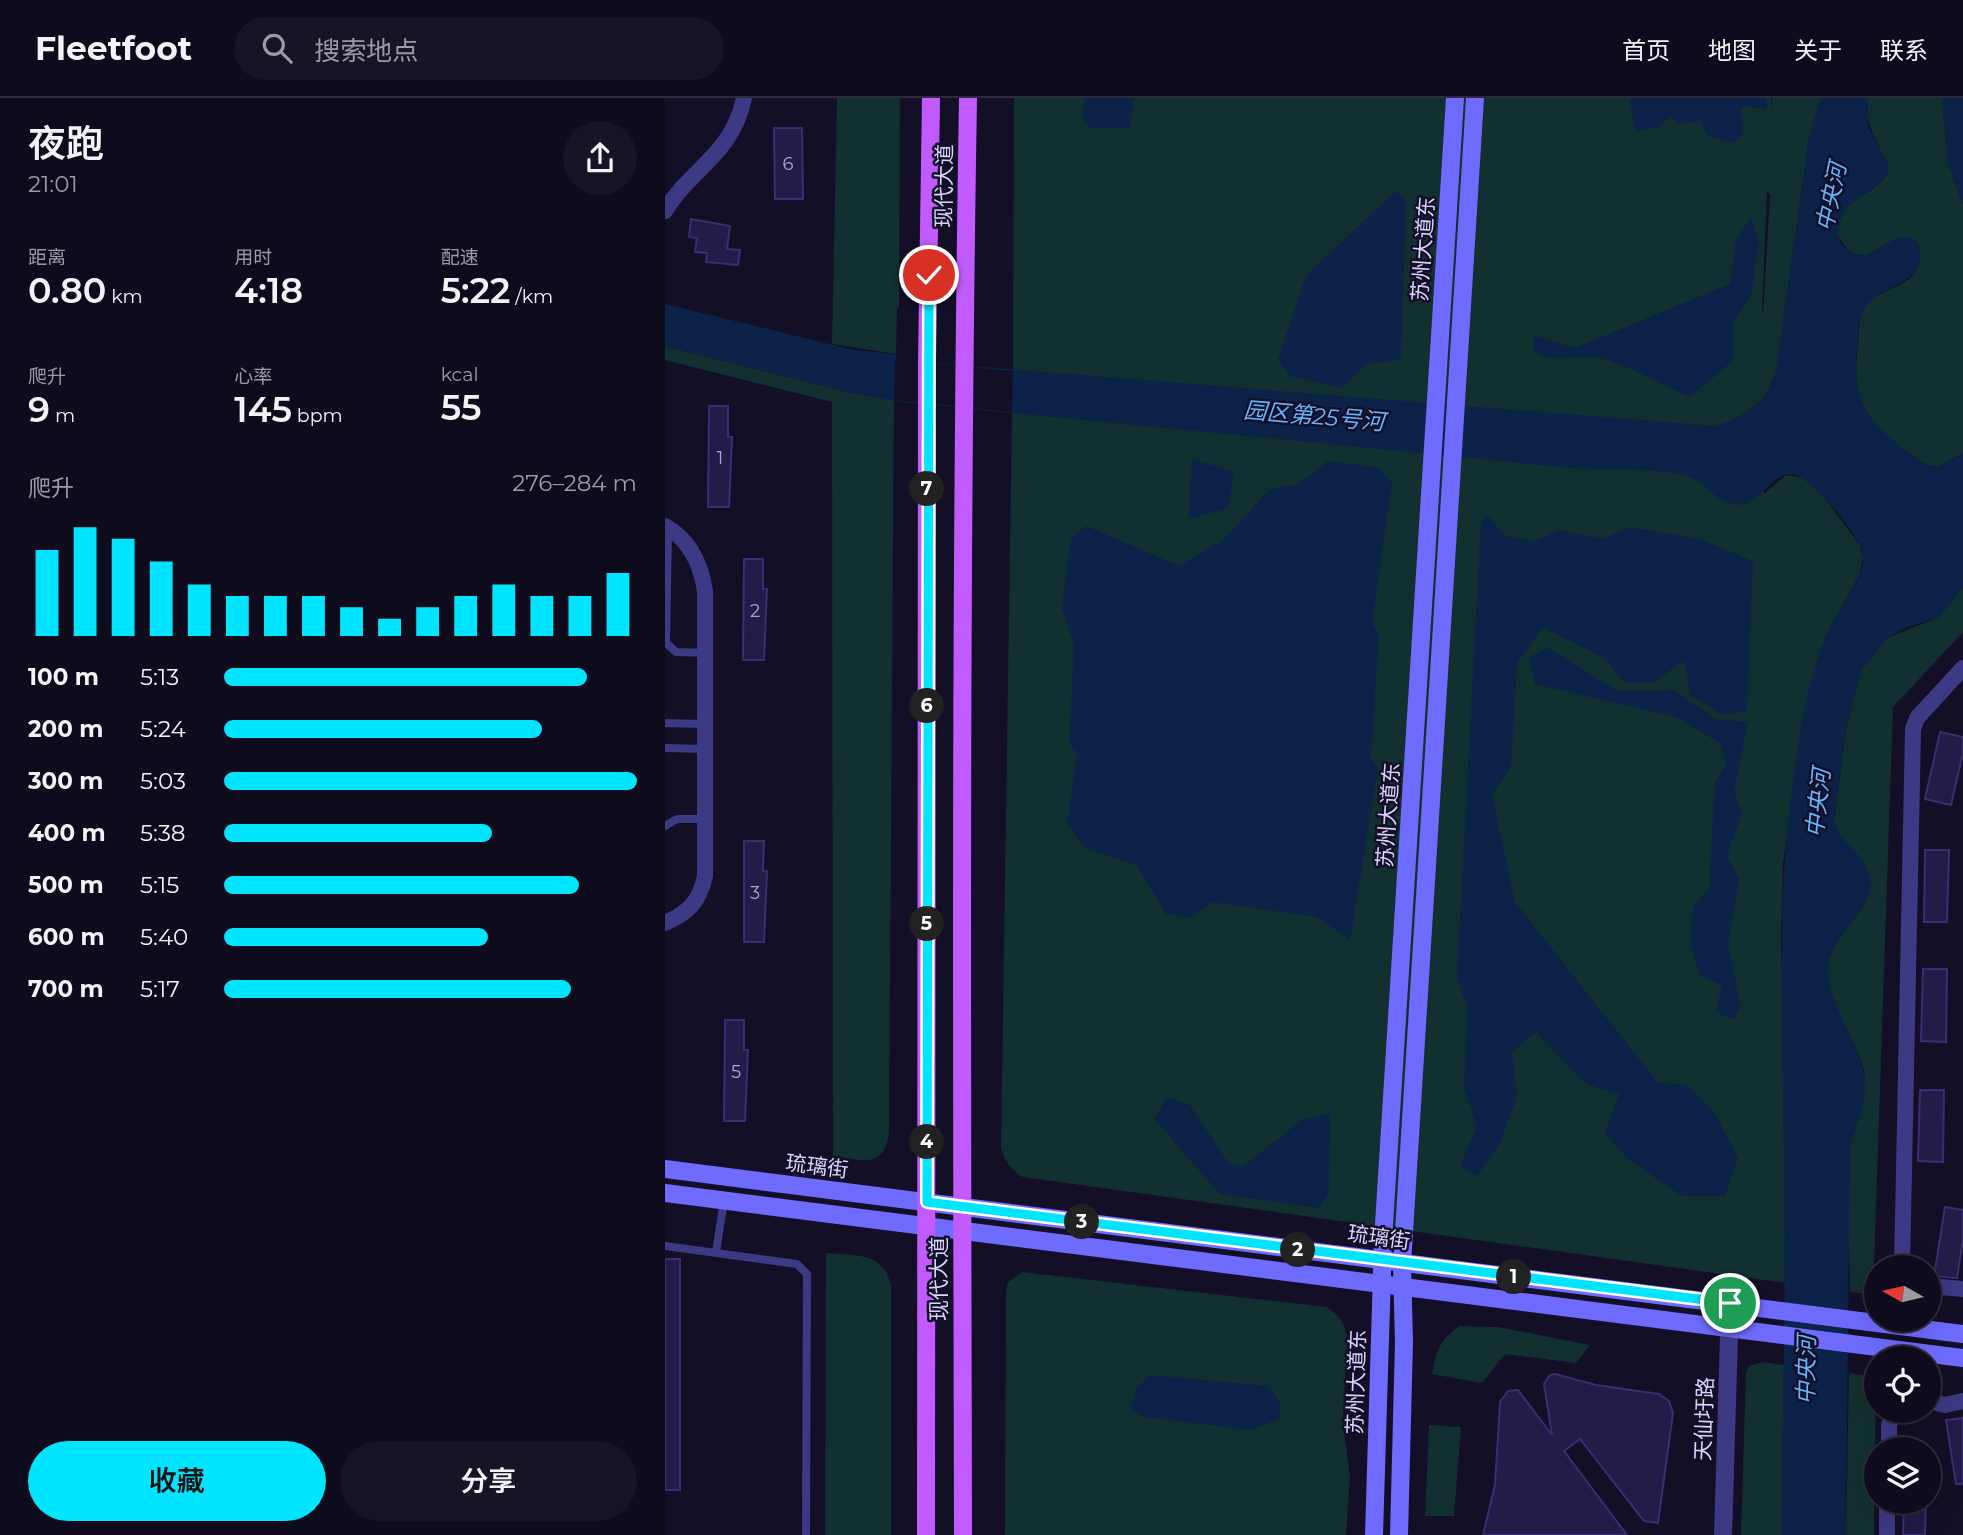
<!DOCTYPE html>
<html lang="zh">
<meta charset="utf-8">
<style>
body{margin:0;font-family:Montserrat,"Noto Sans SC",sans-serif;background:#171425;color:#f1f3f6;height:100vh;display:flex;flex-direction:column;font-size:26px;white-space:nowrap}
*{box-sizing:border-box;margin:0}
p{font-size:23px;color:#9b9ba3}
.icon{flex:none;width:38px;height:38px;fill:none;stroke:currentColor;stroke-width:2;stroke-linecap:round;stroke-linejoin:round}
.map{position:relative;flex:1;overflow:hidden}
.drawer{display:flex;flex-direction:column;background:#0e0b1c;width:665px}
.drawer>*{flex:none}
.needle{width:46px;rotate:278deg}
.fabs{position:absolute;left:1199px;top:1157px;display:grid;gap:14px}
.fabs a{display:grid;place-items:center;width:77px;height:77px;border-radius:50%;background:#0e0b1c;box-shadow:0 7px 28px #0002,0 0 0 2px #2e2b3b;font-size:35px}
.pin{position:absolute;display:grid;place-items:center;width:60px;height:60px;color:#fff;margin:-30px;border:4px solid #fff;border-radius:50%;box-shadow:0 2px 7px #0007}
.km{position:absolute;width:35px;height:35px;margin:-18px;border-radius:50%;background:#222;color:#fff;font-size:19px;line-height:35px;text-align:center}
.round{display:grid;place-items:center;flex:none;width:74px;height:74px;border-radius:37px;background:#171425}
.summary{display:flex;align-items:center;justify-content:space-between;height:119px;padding:0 28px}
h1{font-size:38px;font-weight:600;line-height:52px}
.metrics{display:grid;grid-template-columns:repeat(3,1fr);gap:10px;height:119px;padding:7px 28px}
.metrics div{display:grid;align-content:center}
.metrics b{font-size:35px;font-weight:600}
.metrics small{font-size:19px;font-weight:400}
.metrics p{font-size:19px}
.chart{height:196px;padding:14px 28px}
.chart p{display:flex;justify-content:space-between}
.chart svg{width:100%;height:126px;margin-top:7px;stroke:#00e5ff;stroke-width:6}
.cta{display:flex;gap:14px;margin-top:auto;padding:14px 28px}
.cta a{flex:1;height:80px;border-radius:42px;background:#00e5ff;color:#111;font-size:28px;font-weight:600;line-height:80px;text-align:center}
.cta a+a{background:#171425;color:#f1f3f6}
ul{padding:0 28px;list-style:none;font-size:23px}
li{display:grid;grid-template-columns:112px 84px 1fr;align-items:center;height:52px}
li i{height:18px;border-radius:9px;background:#00e5ff}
header{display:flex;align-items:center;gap:42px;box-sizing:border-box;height:98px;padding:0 35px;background:#0e0b1c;border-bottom:2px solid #2e2b3b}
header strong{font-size:33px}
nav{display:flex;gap:38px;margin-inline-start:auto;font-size:24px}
.search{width:490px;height:63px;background:#171425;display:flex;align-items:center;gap:18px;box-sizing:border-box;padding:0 24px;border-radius:38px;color:#9b9ba3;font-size:26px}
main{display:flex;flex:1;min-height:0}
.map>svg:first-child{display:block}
</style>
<header>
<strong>Fleetfoot</strong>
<div class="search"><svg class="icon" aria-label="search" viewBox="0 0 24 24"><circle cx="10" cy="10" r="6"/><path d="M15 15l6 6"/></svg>搜索地点</div>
<nav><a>首页</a><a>地图</a><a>关于</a><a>联系</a></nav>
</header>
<main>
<section class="drawer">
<div class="summary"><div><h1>夜跑</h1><p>21:01</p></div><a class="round"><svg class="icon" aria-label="share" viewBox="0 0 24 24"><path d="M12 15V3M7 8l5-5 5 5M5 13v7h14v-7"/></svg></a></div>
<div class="metrics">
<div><p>距离</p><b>0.80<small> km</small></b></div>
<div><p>用时</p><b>4:18</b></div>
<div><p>配速</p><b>5:22<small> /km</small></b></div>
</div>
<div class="metrics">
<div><p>爬升</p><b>9<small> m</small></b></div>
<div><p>心率</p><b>145<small> bpm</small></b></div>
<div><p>kcal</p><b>55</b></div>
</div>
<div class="chart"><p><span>爬升</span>276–284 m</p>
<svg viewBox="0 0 160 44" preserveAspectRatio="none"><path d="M5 44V14M15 44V6M25 44V10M35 44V18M45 44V26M55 44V30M65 44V30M75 44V30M85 44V34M95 44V38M105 44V34M115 44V30M125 44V26M135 44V30M145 44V30M155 44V22"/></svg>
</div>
<ul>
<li><b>100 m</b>5:13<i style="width:88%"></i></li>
<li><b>200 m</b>5:24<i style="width:77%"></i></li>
<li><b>300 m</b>5:03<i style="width:100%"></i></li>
<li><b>400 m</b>5:38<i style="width:65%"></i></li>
<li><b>500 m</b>5:15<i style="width:86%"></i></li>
<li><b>600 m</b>5:40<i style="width:64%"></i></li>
<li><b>700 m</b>5:17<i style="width:84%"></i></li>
</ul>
<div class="cta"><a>收藏</a><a>分享</a></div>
</section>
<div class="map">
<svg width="1298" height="1437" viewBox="0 0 1298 1437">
<rect width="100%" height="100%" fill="#130f26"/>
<g fill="#12302f" fill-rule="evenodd">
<polygon points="172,0 235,0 234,210 232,211 231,256 167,246"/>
<path d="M349,0h757v13l1,-13h49l-12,40 -33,235 -8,19 -4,102 22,-19 18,3 19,18 37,49 3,13 -4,18 -33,60 -16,53 -27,174 -2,75 5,345 -763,-106c-13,-8 -18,-15 -22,-29l11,-736 48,5v-43l-47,-3zM1102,93l3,4 -7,119 -1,-1z"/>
<path d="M1203,0h74l6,65 15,41v249l-24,14c-15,-1 -27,-11 -38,-20 -40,-30 -49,-53 -43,-102 1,-10 0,-22 4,-32 8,-23 37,-22 51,-38 9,-12 11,-30 -3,-38l-12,1 -33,18 -14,-3 -13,-16c-1,-44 34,-36 50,-65 -5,-27 -26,-45 -20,-74z"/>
<path d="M0,248l187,47 42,7 -5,731c-4,39 -26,29 -56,25l-1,-754 -167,-42z"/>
<path d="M1298,489v45l-70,75 -20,588 -23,-3c0,-47 -5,-97 0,-144 2,-22 15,-45 15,-68 -1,-31 -42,-80 -37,-116 3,-26 47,-59 42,-84 -5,-25 -30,-35 -36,-58l12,-93 15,-59 26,-32 52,-21z"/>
<path d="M161,1155c29,3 57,-2 65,32v250h-66z"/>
<path d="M357,1174l305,35c14,10 19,18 20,35l-4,81 7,54 -4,58h-341l1,-245 2,-8z"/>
<path d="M795,1228l38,1 92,18 -14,18 -71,-9 -23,29 -50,-9c4,-23 8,-35 28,-48z"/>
<polygon points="1097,1264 1119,1267 1116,1437 1076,1437 1081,1274 1084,1268"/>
<polygon points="1184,1275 1211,1279 1209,1437 1181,1437"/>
<polygon points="764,1327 796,1329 789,1418 760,1418"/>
</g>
<g fill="#0c2248">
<polygon points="419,0 469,0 465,30 426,30 417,21"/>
<polygon points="967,0 1102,0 1102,11 1076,8 1078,35 1068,45 1043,38 1036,23 1012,26 1005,18 995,29 970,33 965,3"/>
<path d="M1156,0h47v29l21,38c-3,28 -45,27 -50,62 -1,6 -2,11 2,16 6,8 14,12 24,13l33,-18 12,-1c6,3 7,6 9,12 10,36 -45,36 -56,62 -5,11 -5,26 -6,38 -5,48 7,70 46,99 11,9 23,19 37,19l23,-14v134l-24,30 -34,11 -18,10 -26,32 -15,59 -12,91c5,25 35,35 37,63 2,27 -44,56 -43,85 1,40 31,73 37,112 3,22 -10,46 -15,67l-4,388h-65c2,-126 5,-252 3,-378 -1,-128 -9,-257 10,-384 7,-50 16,-105 38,-150 11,-23 42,-54 27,-80 -10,-17 -50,-71 -70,-69 -23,3 -29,36 -57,30 -17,-3 -27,-23 -45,-28 -27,-8 -84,-6 -115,-8l-670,-66 -50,-9 -187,-47v-42l189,46 42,4v6l819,66c26,-7 50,-23 60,-49l34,-239z"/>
<polygon points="1277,0 1298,0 1298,106 1283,65"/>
<polygon points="730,93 741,102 736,261 701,266 677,290 625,278 613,262 641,178"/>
<path d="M1086,119l8,22 -8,57 -17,25 -1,40 -43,36c-21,-9 -71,-36 -90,-39 -25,-4 -44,7 -68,-7l3,-15 40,12 155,-64 6,-44z"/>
<polygon points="527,361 569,374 564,410 523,421"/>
<polygon points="663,363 715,370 727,385 707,526 714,536 706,661 713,671 685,842 652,819 547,804 527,820 501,816 472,767 421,751 402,726 412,655 404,645 409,547 397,510 406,439 421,428 514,468 558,442 605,391 633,386"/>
<polygon points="822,417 840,438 870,443 894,432 938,441 964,429 1034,441 1088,463 1082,613 1058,617 1025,597 1019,563 987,585 960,585 939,560 878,529 852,565 846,669 827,696 850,804 993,985 1022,987 1050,1016 1073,1060 1060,1098 1017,1098 964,1062 940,1035 954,996 921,986 871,934 847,954 852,998 836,1043 812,1078 795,1068 812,1028 799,990 802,908 792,879 816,423"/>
<polygon points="884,550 952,593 1008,592 1051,621 1083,624 1069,694 1077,715 1062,758 1074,780 1063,848 1076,908 1069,922 1051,914 1057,887 1034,877 1025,843 1028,809 1044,791 1050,684 1061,666 1055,645 1011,619 870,586 864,559"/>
<polygon points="502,999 525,1007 564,1066 579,1068 637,1022 665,1015 664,1095 654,1110 555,1096 489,1021"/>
<polygon points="485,1277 604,1288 615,1305 614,1321 586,1332 480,1319 465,1311 472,1290"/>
</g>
<polygon fill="#130f26" points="230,262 348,273 347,314 229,302"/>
<g fill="#241b47" stroke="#3b2d73" stroke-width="2">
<polygon points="109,30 137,30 138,101 110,101"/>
<polygon points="26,121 65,128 62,151 75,152 73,167 41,164 42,155 30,154 32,140 24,139"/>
<polygon points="44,308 63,308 63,339 67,339 64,409 43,409"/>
<polygon points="79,461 98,461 98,491 102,491 99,562 78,562"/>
<polygon points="1275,634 1298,639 1298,655 1286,707 1260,701"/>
<polygon points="79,743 99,743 98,773 102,773 99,844 79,844"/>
<polygon points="1260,752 1284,752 1282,824 1259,824"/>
<polygon points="1258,871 1282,871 1281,944 1256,943"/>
<polygon points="60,922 79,922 79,952 83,952 80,1023 59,1023"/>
<polygon points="1255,992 1279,992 1278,1064 1253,1063"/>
<polygon points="1280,1109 1298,1112 1298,1141 1292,1180 1269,1178"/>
<rect x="0" y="1161" width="15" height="231"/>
<polygon points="890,1276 931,1287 994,1296 1004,1303 1008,1315 993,1425 979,1423 915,1341 899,1353 962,1437 818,1437 830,1387 835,1304 843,1293 853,1292 887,1337 879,1286 885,1277"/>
<polygon points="1298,1320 1298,1386 1291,1386 1281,1322"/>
<polygon points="1239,1404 1261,1404 1260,1437 1238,1437"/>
</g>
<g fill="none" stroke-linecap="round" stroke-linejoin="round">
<g stroke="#3d3a85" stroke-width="8">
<polyline points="3,430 1,545 11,554 40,555"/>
<polyline points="0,625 40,626"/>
<polyline points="0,650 40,651"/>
<polyline points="0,728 12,721 40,721"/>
<polyline points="0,1148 132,1166 142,1176 141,1437"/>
<polyline points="51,1154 59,1102"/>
</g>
<g stroke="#3d3a85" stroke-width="16">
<path d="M0,113c26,-43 67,-56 79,-113"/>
<path d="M0,428c25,14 36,38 40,65v285c-5,25 -17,37 -40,47"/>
<polyline points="1237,1169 1248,631 1252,620 1298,570"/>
<polyline points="1264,1188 1298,1191"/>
<polyline points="1264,1303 1280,1307 1298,1303"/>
<polyline points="1224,1351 1224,1328 1229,1312"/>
<polyline points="1222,1437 1222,1404"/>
</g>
<polyline stroke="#3d3a85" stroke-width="18" points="1058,1437 1065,1205"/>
<g stroke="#6f6bff" stroke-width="18">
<polyline points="0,1071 1298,1236"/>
<polyline points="0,1095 1298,1260"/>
<polyline points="709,1437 718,1142 790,0"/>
<polyline points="734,1437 739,1244 737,1166 810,0"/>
</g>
<g stroke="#c25bff" stroke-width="18">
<polyline points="261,1437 262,265 266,0"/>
<path d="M298,1437c-1,-479 -3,-958 5,-1437"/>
</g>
</g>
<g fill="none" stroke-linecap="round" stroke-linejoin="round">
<g stroke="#fff" stroke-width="14">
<polyline id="route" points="264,177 262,1104 1065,1205"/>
</g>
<use href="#route" stroke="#00e5ff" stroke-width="9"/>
</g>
<g text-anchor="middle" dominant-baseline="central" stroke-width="5" stroke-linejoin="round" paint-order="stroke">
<g font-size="18" fill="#aca6d1">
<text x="123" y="66">6</text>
<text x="55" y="360">1</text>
<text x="90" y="513">2</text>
<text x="90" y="795">3</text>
<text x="71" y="974">5</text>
</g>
<g font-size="21" fill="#d9d4ff" stroke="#130f26">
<text transform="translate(279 88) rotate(-89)">现代大道</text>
<text transform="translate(758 151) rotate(-86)">苏州大道东</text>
<text transform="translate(723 717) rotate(-86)">苏州大道东</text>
<text transform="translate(152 1068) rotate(7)">琉璃街</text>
<text transform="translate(714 1139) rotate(8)">琉璃街</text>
<text transform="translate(273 1181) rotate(-90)">现代大道</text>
<text transform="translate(691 1284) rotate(-88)">苏州大道东</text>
<text transform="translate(1039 1321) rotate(-88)">天仙圩路</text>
</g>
<g font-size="23" font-style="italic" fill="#62b6ff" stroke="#130f26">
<text transform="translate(1166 99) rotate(-78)">中央河</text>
<text transform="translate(649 318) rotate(5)">园区第25号河</text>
<text transform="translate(1153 705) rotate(-84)">中央河</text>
<text transform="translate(1141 1272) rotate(-89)">中央河</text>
</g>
</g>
</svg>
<div class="fabs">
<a><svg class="needle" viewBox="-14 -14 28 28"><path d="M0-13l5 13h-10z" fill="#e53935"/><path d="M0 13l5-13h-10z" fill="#9b9ba3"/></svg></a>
<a><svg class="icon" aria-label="locate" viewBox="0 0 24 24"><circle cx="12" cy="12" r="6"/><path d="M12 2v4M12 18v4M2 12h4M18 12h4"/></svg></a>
<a><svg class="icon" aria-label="layers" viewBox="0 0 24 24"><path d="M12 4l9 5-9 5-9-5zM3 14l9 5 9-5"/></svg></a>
</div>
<div class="pin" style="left:1065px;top:1205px;background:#1e9e55"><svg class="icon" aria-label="arrive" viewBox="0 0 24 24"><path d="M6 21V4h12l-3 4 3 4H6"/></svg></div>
<div class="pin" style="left:264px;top:177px;background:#d93025"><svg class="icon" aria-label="check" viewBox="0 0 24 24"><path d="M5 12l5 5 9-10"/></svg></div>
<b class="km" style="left:849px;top:1179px">1</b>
<b class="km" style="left:633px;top:1152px">2</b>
<b class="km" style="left:417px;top:1124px">3</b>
<b class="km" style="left:262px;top:1044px">4</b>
<b class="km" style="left:262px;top:826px">5</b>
<b class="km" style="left:262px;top:608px">6</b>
<b class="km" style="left:262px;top:391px">7</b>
</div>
</main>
